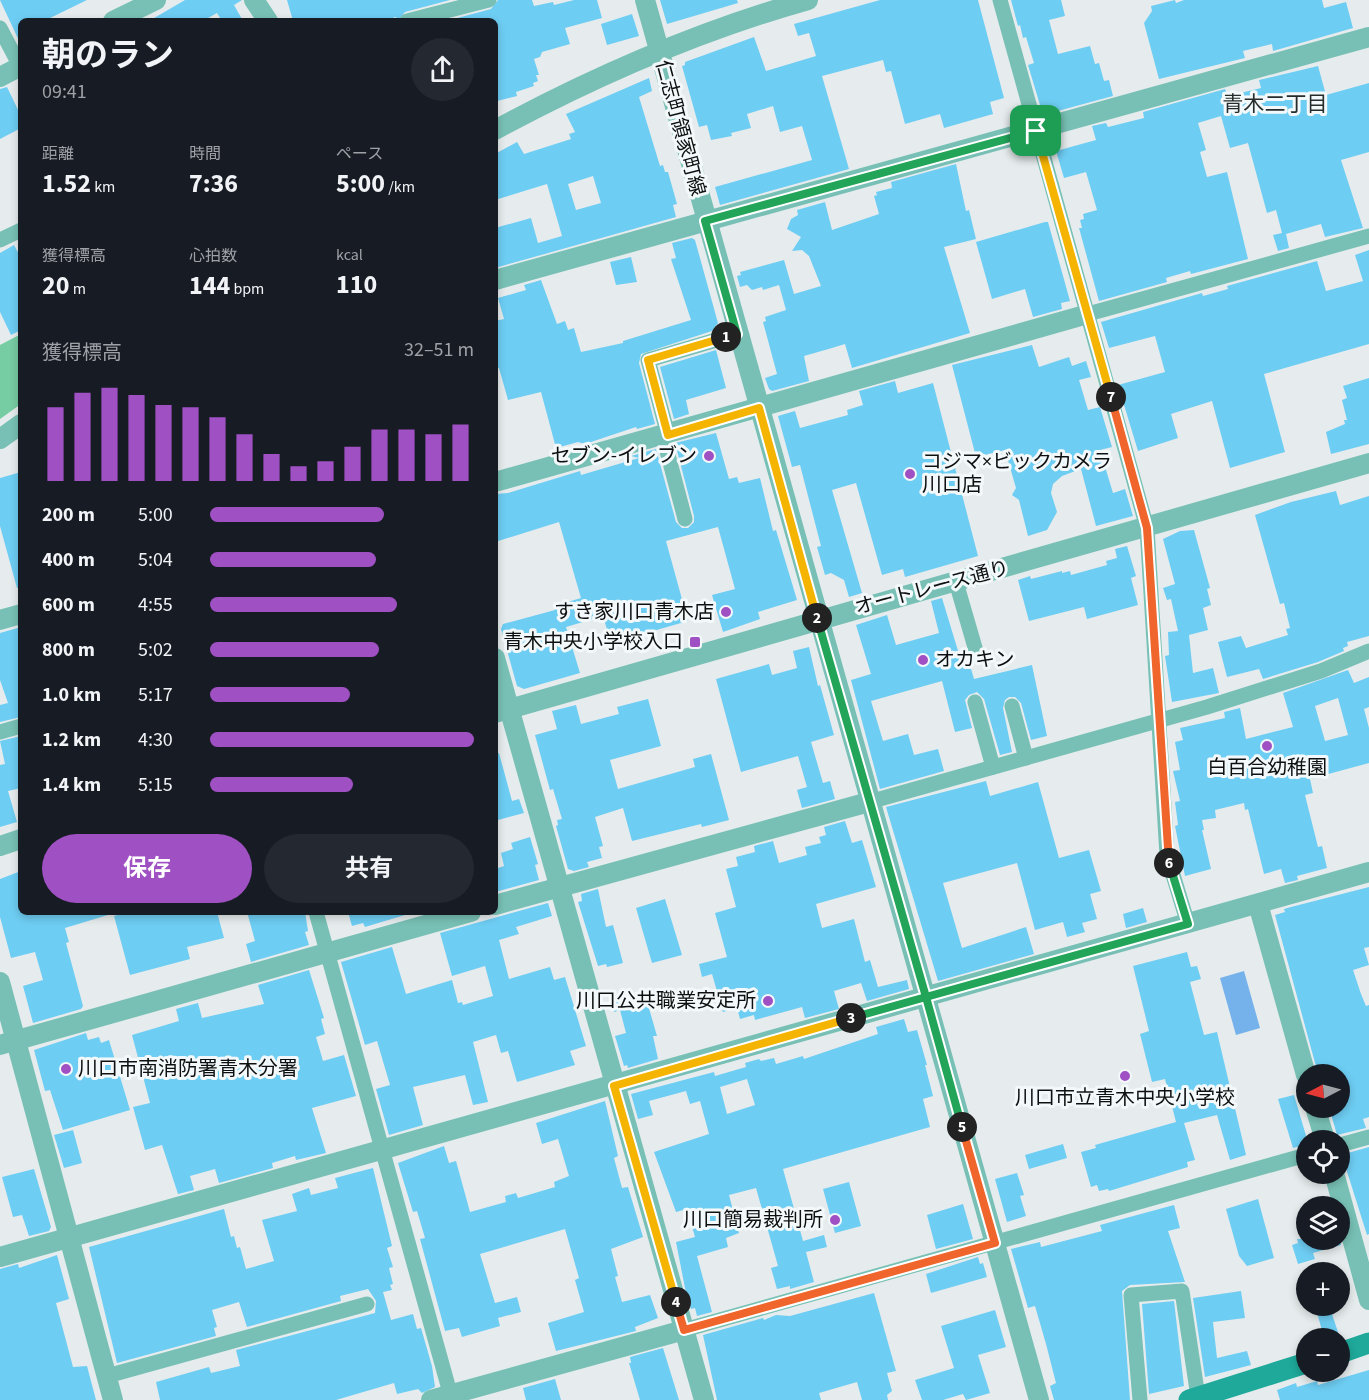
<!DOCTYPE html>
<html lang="ja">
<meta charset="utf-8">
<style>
body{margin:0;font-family:"Source Sans 3","Noto Sans JP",sans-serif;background:#242831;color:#f1f3f6;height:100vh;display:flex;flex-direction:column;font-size:22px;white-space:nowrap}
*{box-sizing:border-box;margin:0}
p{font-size:20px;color:#9ea1a6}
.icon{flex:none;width:33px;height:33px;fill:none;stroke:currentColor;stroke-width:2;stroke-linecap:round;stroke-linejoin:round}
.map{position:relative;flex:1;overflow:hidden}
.side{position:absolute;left:18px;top:18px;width:480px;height:897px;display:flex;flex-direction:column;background:#171b24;border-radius:9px;box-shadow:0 3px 9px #0003}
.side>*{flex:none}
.needle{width:39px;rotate:264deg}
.controls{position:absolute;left:1296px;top:1064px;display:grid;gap:12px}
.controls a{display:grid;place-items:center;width:54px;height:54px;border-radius:50%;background:#171b24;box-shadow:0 3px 9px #0003;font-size:30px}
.pin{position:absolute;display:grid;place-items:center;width:51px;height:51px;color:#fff;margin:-26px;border-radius:12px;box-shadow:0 3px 9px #0006}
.km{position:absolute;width:30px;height:30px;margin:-15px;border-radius:50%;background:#222;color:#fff;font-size:16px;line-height:30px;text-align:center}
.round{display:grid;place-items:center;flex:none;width:63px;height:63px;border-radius:32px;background:#242831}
.head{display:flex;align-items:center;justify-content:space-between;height:102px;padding:0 24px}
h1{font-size:33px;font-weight:700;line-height:45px}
.metrics{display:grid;grid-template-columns:repeat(3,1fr);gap:9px;height:102px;padding:6px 24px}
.metrics div{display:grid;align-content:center}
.metrics b{font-size:26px;font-weight:700}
.metrics small{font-size:16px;font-weight:400}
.metrics p{font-size:16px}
.chart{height:168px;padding:12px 24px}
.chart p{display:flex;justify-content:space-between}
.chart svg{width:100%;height:108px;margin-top:6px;stroke:#9f51c3;stroke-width:6}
.cta{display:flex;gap:12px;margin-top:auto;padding:12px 24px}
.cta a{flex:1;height:69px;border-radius:36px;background:#9f51c3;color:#fff;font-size:24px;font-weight:700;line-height:69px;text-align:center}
.cta a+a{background:#242831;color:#f1f3f6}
ul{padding:0 24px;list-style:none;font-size:20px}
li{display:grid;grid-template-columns:96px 72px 1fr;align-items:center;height:45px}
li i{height:15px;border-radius:8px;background:#9f51c3}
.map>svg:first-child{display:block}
</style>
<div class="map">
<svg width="1369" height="1400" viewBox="0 0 1369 1400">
<rect width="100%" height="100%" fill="#e6eced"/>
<polygon fill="#77cda3" points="21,334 21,404 0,419 0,345"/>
<polygon fill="#75b1eb" points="1244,971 1260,1028 1236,1035 1220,978"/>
<g fill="#6ecdf3" fill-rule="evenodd">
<polygon points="0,0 87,0 44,21 21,21 21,45"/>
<polygon points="185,0 242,0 234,5 243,21 222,21 217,13 203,21 149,21"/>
<polygon points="287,0 450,0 405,12 398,21 396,17 381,21 293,21"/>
<polygon points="498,0 532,0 534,6 553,2 554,5 574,0 597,0 602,18 565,28 570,44 542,52 540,57 534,59 539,75 536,75 538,81 533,83 534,86 516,92 517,96 497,101 495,21 446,21 491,9"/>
<polygon points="660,0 737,0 738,3 667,24"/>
<polygon points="880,0 978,0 1004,98 990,102 993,114 944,128 940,114 905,124 891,71 886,72 883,60 822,76 849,169 720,205 715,187 812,160 802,126 780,132 773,106 747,114 751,128 731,133 732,136 711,140 707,125 699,127 682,66 685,65 685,62 754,37 766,71 816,56 809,33 798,36 794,24"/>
<polygon points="1011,0 1061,0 1065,16 1049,20 1058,54 1090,46 1095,64 1099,63 1104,81 1109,80 1113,96 1043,115 1028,65 1034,63 1026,37 1023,38 1020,25 1018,26"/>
<polygon points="1175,0 1176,3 1184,0 1322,0 1324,8 1346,2 1353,28 1273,51 1272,44 1243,51 1245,58 1159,79 1144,23 1152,11 1151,6"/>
<polygon points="632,14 639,36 607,45 601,24"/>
<polygon points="1318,66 1326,95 1369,83 1369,152 1341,160 1363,228 1325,237 1321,224 1286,234 1289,248 1278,251 1273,235 1282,233 1276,210 1267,213 1248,143 1230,148 1221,116 1198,123 1206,150 1200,152 1207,177 1227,172 1248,259 1191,274 1190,271 1166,278 1167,282 1099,301 1079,228 1082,228 1080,220 1084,219 1083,214 1097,210 1086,172 1064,178 1056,151 1096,140 1092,126 1106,123 1108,127 1144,118 1143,112 1225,89 1228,96 1261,88 1259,80"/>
<path d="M649,78l3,13 -13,6 21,69 3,-1 2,7h3l9,32 -4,1 3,12 -181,51v-40l36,-10 7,25 24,-7 -15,-52 -52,16v-46l22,-12 7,12 47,-15 -2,-5 6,-2 -9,-18zM593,176l8,27 -25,7 -8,-26z"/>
<polygon points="7,87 21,116 21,128 0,139 0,89"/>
<polygon points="956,164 966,211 969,210 976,239 944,247 970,333 852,368 845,344 832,348 804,356 809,381 772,391 769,389 765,378 777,374 763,322 766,321 765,317 786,310 779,285 763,290 762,287 752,290 747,285 740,287 737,276 741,275 740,272 784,260 794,294 821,286 809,256 802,250 792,251 801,237 787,229 791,219 798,215 797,210 825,202 832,230 879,214 874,196 877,195 876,192 892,188 891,182"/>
<polygon points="1045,222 1048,222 1070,301 1061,303 1062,309 1033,317 1025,289 992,299 976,242"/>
<polygon points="692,238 695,240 718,323 712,331 641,354 639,363 655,424 637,429 636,427 585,444 578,442 556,448 541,392 508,400 499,368 495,369 495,321 504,319 498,298 526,290 524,285 541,280 557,324 565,321 568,330 574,328 581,352 623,343 623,341 691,320 671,259 676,258 672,243"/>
<polygon points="14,245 21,258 21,330 11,335 0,312 0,253"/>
<polygon points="1369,250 1369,344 1264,374 1285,452 1230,468 1212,401 1171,414 1178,438 1138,451 1118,385 1165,372 1155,336 1109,348 1101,322 1202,293 1203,296 1228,289 1227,286 1317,261 1326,291 1363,281 1355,255"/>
<polygon points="631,257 637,282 616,285 610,262"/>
<polygon points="1032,345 1039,367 1069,357 1072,366 1086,361 1091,377 1079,380 1088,410 1100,407 1112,447 1100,450 1113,493 1125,489 1133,516 1096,526 1081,469 1062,476 1053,484 1051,493 1057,512 1047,530 1028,536 1019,500 1012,495 1016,488 1005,450 976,457 952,365"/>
<polygon points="716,350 726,388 686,400 689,414 674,419 660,367"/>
<polygon points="1369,378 1369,444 1331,454 1326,432 1345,424 1344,420 1347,420 1342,400 1347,398 1343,386"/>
<polygon points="895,381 898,393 933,383 978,556 905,577 903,569 882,575 856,483 832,490 862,593 849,597 844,580 831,573 825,575 817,547 821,546 800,465 792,467 778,416 795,411 800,428 848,415 847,410 863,405 859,391"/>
<polygon points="716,433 729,479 737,477 739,483 760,478 773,531 776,530 797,600 758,612 760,619 723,632 712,595 735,589 718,527 666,541 688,621 611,643 603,616 566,627 580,673 524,689 517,686 501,629 503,624 555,610 554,606 581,598 559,522 495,542 495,494 508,493 580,471 581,475 639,458 631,456 656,449 676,522 682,528 688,528 694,522 694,516 675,443"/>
<polygon points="21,472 21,588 17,588 0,526 0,478"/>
<polygon points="1336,491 1340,505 1369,496 1369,636 1347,642 1348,646 1343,648 1344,651 1318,662 1263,679 1259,669 1227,677 1218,642 1241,636 1246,648 1288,635 1286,629 1290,628 1284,603 1280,604 1255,515 1291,502"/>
<polygon points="1194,530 1210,588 1207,589 1211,605 1203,608 1208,630 1189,635 1193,673 1213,668 1219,693 1172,702 1165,656 1169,655 1168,632 1178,631 1171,599 1167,600 1163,588 1175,584 1163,539 1180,531"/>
<polygon points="1127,546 1136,576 1131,578 1138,605 1087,619 1084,607 1029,621 1018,580 1030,576 1031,579 1062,571 1062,573 1070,571 1071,575 1107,565 1106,561 1117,558 1115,549"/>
<polygon points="942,598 962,664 969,662 974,679 1032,665 1047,736 1031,740 1021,703 1015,697 1009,697 1005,700 1003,708 1012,752 1000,755 984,699 977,692 969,695 965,700 972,728 955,732 942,681 871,701 883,741 908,734 914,755 938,749 944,771 880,789 851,680 871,674 856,625 887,615 896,645 939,633 931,601"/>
<polygon points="21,627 21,717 0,722 0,705 8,703 0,680 0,633"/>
<polygon points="809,647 818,686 820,685 834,735 811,742 823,783 830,781 835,799 802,808 797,790 807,787 798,756 741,772 716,679 769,664 772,675 797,668 793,651"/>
<path d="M1348,670l6,13 15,-6v30l-5,2 5,19v35l-59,16 3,14 -8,2 13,52 4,-1 5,22 -30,8 1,4 -13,3 -4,-14 -17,5 -16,-65 -3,1 -1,-7 -29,7 1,8 -14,2 2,10h-2l9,39 -26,7 -10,-50 3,-1 -3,-23 5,-1 -7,-30 7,-1 -5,-28 8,-2 -3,-12 45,-10 -1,-6 16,-4 6,31 47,-12 -10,-34zM1338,698l10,37 -23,6 -10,-35z"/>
<polygon points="648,699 661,746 610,760 618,789 695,767 693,759 711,754 729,820 702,827 701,824 632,841 623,808 595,817 603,846 599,847 602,858 587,862 589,867 574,871 568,869 556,826 558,825 557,820 562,819 553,789 550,790 535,735 557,729 552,711 576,705 581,724 619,714 617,707"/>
<polygon points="21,736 21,788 8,791 17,822 0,827 0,765 5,764 0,741"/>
<polygon points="495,753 499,753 512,801 519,799 524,813 498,820 495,811"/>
<polygon points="986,781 990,796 1038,782 1059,858 1089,850 1101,891 1090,894 1097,919 1082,923 1085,932 1067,937 1063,922 1035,930 1017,863 943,883 962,948 1026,927 1034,954 938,981 886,807"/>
<polygon points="845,821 852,843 862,840 876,887 816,904 822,928 854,919 865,962 870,960 878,987 907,980 909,989 867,1001 861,983 834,991 839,1009 805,1018 802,1007 755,1020 754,1015 740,1019 737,1008 723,1012 712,974 702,977 699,964 727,957 715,913 736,907 726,869 738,866 736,857 755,852 754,846 773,841 779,863 807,855 805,847 821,843 819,837 826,835 824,827"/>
<polygon points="530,837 538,864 535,865 539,880 495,892 495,869 504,866 501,853 513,849 511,843"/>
<polygon points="21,871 21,912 108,912 108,915 65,928 69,942 66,943 83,1006 81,1009 33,1023 23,986 43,980 35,952 11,958 0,917 0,879"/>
<polygon points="1369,887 1369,947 1364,948 1369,965 1353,970 1361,994 1366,1006 1369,1005 1369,1117 1363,1119 1366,1128 1337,1135 1329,1107 1340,1107 1340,1074 1318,1074 1275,915 1285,912 1284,909 1291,907"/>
<polygon points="598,889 606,927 613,925 623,963 607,967 606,964 598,966 578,902 582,901 581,894"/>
<polygon points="665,899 682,955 652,963 636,908"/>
<polygon points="548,903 552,916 516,927 519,934 499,940 509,979 550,967 554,980 565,977 586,1046 570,1051 575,1065 517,1082 508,1051 501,1053 496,1035 473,1042 488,1102 473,1105 465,1075 413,1087 423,1125 389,1135 376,1089 390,1085 377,1041 365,1045 341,962 392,947 406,994 452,980 458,1003 462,1002 463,1005 493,996 485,966 452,976 440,933"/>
<polygon points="1143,908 1147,922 1126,928 1123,914"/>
<polygon points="128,912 217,912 224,938 187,947 190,959 130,975 114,916"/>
<polygon points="247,912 305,912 308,931 305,932 309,945 251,962 246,944 255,941"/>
<polygon points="348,912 404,912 405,915 365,927 363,923 352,926"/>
<polygon points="1187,952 1191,967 1197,966 1201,979 1190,982 1204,1035 1217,1032 1246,1155 1230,1160 1217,1115 1184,1123 1195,1160 1187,1162 1188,1167 1109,1191 1108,1189 1099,1191 1097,1185 1091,1187 1081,1152 1096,1148 1095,1145 1176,1122 1165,1079 1152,1082 1140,1034 1149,1031 1133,966"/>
<polygon points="309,970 324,1018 321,1019 325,1034 316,1037 323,1061 344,1055 356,1096 312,1108 326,1153 296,1160 295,1156 272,1163 273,1168 219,1183 215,1169 190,1176 194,1190 178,1194 162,1145 145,1150 133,1107 150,1103 132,1035 179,1021 176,1009 198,1003 202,1018 264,1004 258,985"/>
<polygon points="644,991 657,1036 653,1036 658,1059 628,1068 627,1065 624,1066 615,1036 626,1033 620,1010 614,1012 611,1000"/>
<path d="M904,1019l4,13 9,-2 10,35h-2l8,31 -10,3 7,28 -147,42 20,72 21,-6 3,12 -21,5 8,30 -24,7v-3l-13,3 -6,-21 7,-2 -22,-78 -27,7 10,38 -13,5 2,9 -31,9 15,56 -15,4 -2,-8 -4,1 -6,-21 -9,-46 19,-5 -8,-28 -11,3 -22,-60 55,-18 -9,-33 -10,3 -4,-13 -37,10 4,14 -15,4 -7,-25 83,-22 1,4 31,-9 -1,-4 14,-4 2,2 13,-3 2,6 27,-8 1,3 74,-25 -2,-7zM747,1079l8,26 -28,9 -7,-27z"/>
<polygon points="86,1033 88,1040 99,1037 101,1043 109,1040 130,1110 63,1130 50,1090 45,1091 34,1050"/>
<polygon points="1294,1095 1307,1139 1305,1145 1293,1148 1278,1099"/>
<polygon points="605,1101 618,1156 614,1158 622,1188 628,1187 643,1237 611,1249 618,1276 615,1277 622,1302 650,1295 658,1318 635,1327 636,1331 556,1351 548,1323 584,1312 575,1280 579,1278 565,1229 480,1254 495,1303 517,1297 521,1312 498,1318 500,1326 462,1337 459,1328 445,1331 420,1239 425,1238 417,1211 413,1212 398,1163 444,1146 449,1163 456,1161 470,1212 506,1202 505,1196 516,1193 518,1198 555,1187 554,1182 569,1176 558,1139 542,1144 536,1123"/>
<polygon points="73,1130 82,1163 64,1168 54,1135"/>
<polygon points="1063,1144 1067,1158 1029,1169 1025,1155"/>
<polygon points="1369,1147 1369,1234 1367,1235 1344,1162 1348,1153"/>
<polygon points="373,1168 392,1246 387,1248 393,1267 389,1268 393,1284 390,1285 392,1290 383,1292 391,1320 413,1314 417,1329 421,1328 432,1366 435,1387 422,1393 418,1389 397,1394 394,1383 336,1400 160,1400 156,1382 209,1367 211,1373 240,1366 236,1350 375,1313 376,1301 368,1289 340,1296 341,1301 247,1327 239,1302 212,1310 217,1327 214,1328 216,1336 117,1363 89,1247 224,1209 231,1237 234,1236 237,1248 240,1247 246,1269 274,1261 262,1220 297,1211 292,1194 309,1188 311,1195 338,1188 335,1178"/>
<polygon points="34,1169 51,1227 49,1231 29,1236 22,1215 13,1217 2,1177"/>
<polygon points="1017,1173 1024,1195 1020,1196 1026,1216 1007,1222 995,1179"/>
<polygon points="849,1182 861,1226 835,1233 823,1189"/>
<polygon points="1258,1199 1274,1258 1247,1266 1239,1256 1226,1209"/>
<polygon points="963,1204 973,1239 936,1249 927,1215"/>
<polygon points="1174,1205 1180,1228 1168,1231 1185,1282 1130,1285 1122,1291 1130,1400 1054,1400 1050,1386 1056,1383 1046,1344 1035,1306 1028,1308 1011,1249 1040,1242 1041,1247 1102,1231 1100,1225"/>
<polygon points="1297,1239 1340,1239 1341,1245 1313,1253 1315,1259 1298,1264 1292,1245 1298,1243"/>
<polygon points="57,1255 69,1299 56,1303 73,1367 87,1366 96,1400 0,1400 0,1269 18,1264 19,1268"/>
<polygon points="978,1257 980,1264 983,1263 987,1277 931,1293 926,1274"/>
<polygon points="1241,1291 1245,1318 1213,1322 1217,1358 1247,1351 1251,1365 1205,1377 1193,1298"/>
<polygon points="874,1293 896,1371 887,1373 892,1391 887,1395 888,1400 862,1400 857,1382 819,1393 821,1400 717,1400 703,1335 763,1318 764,1320 776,1315 790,1316"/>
<polygon points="1174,1301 1184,1386 1149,1394 1142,1304"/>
<polygon points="1315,1305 1329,1305 1340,1338 1324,1338"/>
<polygon points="995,1310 1006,1347 978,1355 990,1393 966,1400 963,1394 943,1400 922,1400 915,1380 954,1368 941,1326"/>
<polygon points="663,1348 679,1400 640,1400 629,1363 631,1363 630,1357"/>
<polygon points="1369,1370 1369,1400 1280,1400 1277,1390 1296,1383 1297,1387 1317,1381 1318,1385"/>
<polygon points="555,1379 561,1400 526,1400 523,1388"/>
</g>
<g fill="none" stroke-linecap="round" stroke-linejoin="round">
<g stroke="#78c0b5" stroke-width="15">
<polyline points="1000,0 1147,528 1167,855 1188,924"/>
<polyline points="407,21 489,0"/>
<polyline points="0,28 21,68"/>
<polyline points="0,240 21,230"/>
<polyline points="1088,314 1369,236"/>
<polyline points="668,435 648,360 737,334"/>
<polyline points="663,436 685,519"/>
<polyline points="956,582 976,651"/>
<polyline points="975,702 993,767"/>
<polyline points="1012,706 1026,758"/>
<polyline points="0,732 21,726"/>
<polyline points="869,802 1207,707 1321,671 1369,651"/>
<polyline points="316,912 452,1400"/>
<polyline points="1340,1145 1369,1137"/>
<polyline points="684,1330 1306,1155"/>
<polyline points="107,1376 367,1304"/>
<polyline points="1140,1400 1131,1295 1182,1291 1198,1397"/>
</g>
<g stroke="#78c0b5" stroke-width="20">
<polyline points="254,0 268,21"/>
<polyline points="645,0 1039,1400"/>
<polyline points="113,21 156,0"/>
<polyline points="0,77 21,66"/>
<path d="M495,130c100,-54 203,-99 313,-130"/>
<polyline points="495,280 1369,37"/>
<polyline points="0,439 21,424"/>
<polyline points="495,482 1088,314"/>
<polyline points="0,620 21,614"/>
<polyline points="495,658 704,1400"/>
<polyline points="495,713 1369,463"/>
<polyline points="0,846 21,839"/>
<polyline points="1258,904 1306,1075"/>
<polyline points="495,905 869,802"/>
<polyline points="0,982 113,1400"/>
<polyline points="0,1045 471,912"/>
<polyline points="1315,1107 1325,1140"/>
<polyline points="1334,1173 1369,1300"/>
<polyline points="0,1257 1369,872"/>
<polyline points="431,1400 684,1330"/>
</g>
<g stroke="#1ea99a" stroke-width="21">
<polyline points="1340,1353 1369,1343"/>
<polyline points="1189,1400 1306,1363"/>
</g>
</g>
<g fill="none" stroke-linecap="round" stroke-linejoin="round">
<g stroke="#fff" stroke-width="12">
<polyline id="split-1" points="726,337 737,334 705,221 1036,131"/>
</g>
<g stroke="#fff" stroke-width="12">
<polyline id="split-2" points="726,337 648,360 668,435 759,408 817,618"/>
</g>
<g stroke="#fff" stroke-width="12">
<polyline id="split-3" points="817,618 926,997 851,1018"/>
</g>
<g stroke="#fff" stroke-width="12">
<polyline id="split-4" points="676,1302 614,1086 851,1018"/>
</g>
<g stroke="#fff" stroke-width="12">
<polyline id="split-5" points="676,1302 684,1330 995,1243 962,1127"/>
</g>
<g stroke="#fff" stroke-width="12">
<polyline id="split-6" points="962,1127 926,997 1188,924 1169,863"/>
</g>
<g stroke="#fff" stroke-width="12">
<polyline id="split-7" points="1111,397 1147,528 1169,863"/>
</g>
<g stroke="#fff" stroke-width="12">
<polyline id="split-8" points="1036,131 1111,397"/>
</g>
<use href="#split-1" stroke="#22a559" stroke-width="8"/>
<use href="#split-2" stroke="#f5b400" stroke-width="8"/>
<use href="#split-3" stroke="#22a559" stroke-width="8"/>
<use href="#split-4" stroke="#f5b400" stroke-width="8"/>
<use href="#split-5" stroke="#f0652b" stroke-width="8"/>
<use href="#split-6" stroke="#22a559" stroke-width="8"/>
<use href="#split-7" stroke="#f0652b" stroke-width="8"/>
<use href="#split-8" stroke="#f5b400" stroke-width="8"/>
</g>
<g fill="#9f51c3" stroke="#f3f9fa" stroke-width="2">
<circle cx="709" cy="456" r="6"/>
<circle cx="910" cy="474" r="6"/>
<circle cx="726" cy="612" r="6"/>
<rect x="689" y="636" width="12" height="12" rx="3"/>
<circle cx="923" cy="660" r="6"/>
<circle cx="1267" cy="746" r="6"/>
<circle cx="768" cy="1001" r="6"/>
<circle cx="66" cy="1069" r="6"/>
<circle cx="1125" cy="1076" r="6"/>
<circle cx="835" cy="1220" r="6"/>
</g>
<g text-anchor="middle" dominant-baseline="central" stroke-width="6" stroke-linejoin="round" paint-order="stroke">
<g font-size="20" fill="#0d0f10" stroke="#f3f9fa">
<text transform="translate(680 128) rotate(75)">仁志町領家町線</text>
<text transform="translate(932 588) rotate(-15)">オートレース通り</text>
</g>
<g font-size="20" fill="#0d0f10" stroke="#f3f9fa" text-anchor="end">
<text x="697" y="456">セブン-イレブン</text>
<text x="922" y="462" text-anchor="start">コジマ×ビックカメラ<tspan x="922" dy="23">川口店</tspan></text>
<text x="714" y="612">すき家川口青木店</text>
<text x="683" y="642">青木中央小学校入口</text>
<text x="935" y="660" text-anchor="start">オカキン</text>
<text x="1267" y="768" text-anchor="middle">白百合幼稚園</text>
<text x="756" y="1001">川口公共職業安定所</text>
<text x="78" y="1069" text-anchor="start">川口市南消防署青木分署</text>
<text x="1125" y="1098" text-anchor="middle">川口市立青木中央小学校</text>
<text x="823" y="1220">川口簡易裁判所</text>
</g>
<g font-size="21" fill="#262b2b" stroke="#f3f9fa">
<text x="1275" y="104">青木二丁目</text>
</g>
</g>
</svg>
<div class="controls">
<a><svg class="needle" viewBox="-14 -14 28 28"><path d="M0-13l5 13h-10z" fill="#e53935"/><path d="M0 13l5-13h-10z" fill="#9ea1a6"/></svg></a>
<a><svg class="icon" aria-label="locate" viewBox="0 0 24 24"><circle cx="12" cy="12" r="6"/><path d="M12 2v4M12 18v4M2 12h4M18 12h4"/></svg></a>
<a><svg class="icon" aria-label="layers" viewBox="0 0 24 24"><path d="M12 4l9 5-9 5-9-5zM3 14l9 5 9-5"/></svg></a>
<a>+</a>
<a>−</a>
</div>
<div class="pin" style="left:1036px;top:131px;background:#1e9e55"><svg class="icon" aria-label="arrive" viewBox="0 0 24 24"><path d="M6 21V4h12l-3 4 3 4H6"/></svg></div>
<b class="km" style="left:726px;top:337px">1</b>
<b class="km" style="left:817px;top:618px">2</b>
<b class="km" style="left:851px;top:1018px">3</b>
<b class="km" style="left:676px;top:1302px">4</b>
<b class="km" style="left:962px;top:1127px">5</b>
<b class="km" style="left:1169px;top:863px">6</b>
<b class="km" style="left:1111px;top:397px">7</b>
<section class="side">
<div class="head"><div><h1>朝のラン</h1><p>09:41</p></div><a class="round"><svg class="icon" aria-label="share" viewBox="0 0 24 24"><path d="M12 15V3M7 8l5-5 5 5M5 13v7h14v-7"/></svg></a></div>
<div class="metrics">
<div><p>距離</p><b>1.52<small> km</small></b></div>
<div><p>時間</p><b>7:36</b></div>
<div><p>ペース</p><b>5:00<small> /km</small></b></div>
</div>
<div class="metrics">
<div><p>獲得標高</p><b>20<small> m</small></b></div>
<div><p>心拍数</p><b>144<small> bpm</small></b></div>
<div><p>kcal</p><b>110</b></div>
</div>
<div class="chart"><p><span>獲得標高</span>32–51 m</p>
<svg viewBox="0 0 160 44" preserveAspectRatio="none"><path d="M5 44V14M15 44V8M25 44V6M35 44V9M45 44V13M55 44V14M65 44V18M75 44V25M85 44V33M95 44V38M105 44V36M115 44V30M125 44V23M135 44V23M145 44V25M155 44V21"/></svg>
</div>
<ul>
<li><b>200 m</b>5:00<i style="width:66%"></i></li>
<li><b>400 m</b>5:04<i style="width:63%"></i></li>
<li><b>600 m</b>4:55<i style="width:71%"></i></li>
<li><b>800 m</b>5:02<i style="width:64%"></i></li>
<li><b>1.0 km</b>5:17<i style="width:53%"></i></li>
<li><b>1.2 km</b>4:30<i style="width:100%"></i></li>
<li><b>1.4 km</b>5:15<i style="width:54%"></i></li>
</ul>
<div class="cta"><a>保存</a><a>共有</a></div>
</section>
</div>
